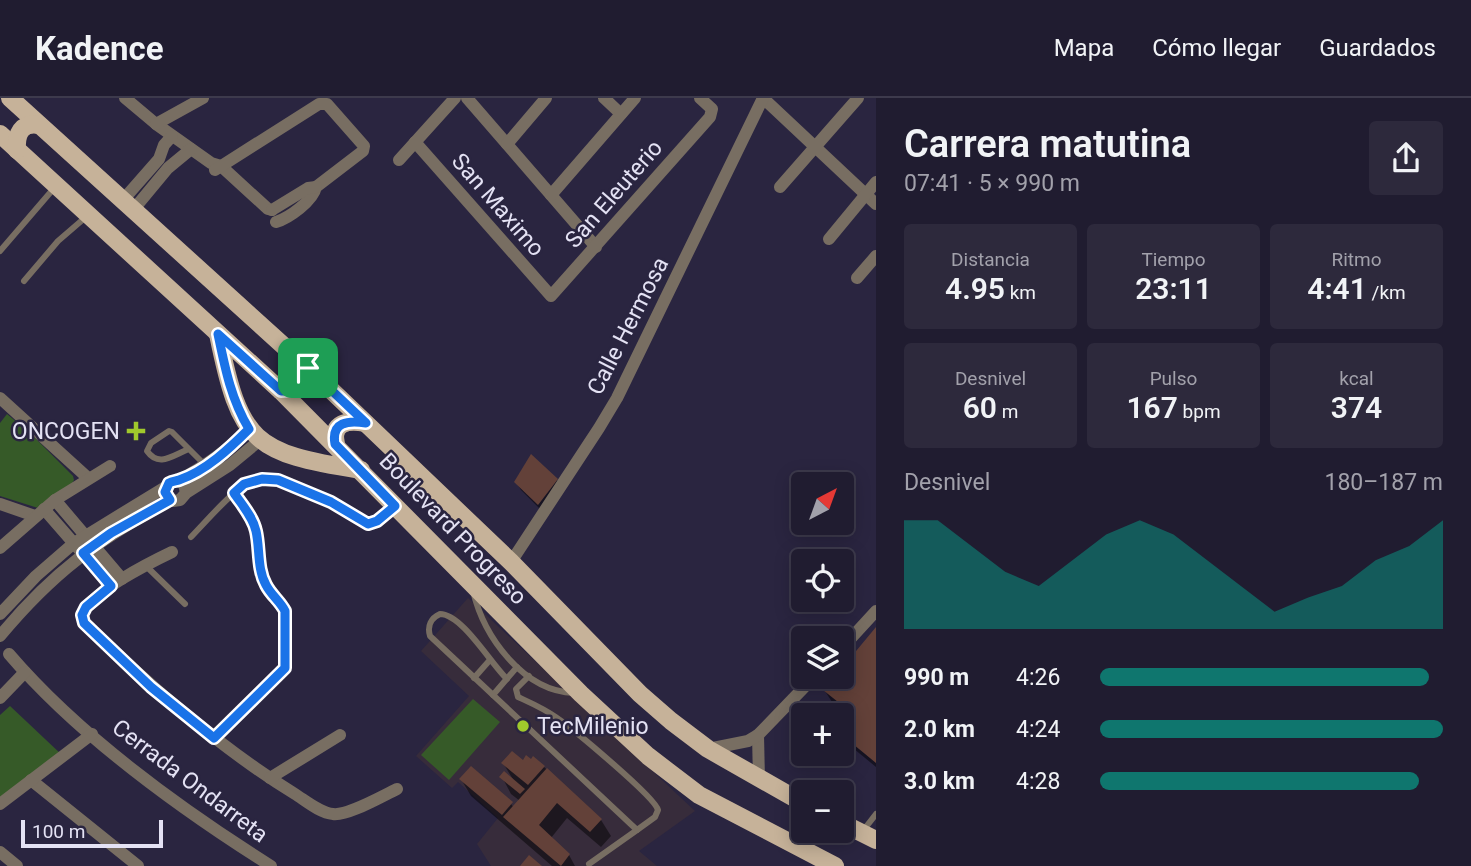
<!DOCTYPE html>
<html lang="es">
<meta charset="utf-8">
<style>
body{margin:0;font-family:Roboto,sans-serif;background:#2d293c;color:#f1f3f6;height:100vh;display:flex;flex-direction:column;font-size:26px;white-space:nowrap}
*{box-sizing:border-box;margin:0}
p{font-size:23px;color:#a2a1ab}
.icon{flex:none;width:38px;height:38px;fill:none;stroke:currentColor;stroke-width:2;stroke-linecap:round;stroke-linejoin:round}
.map{position:relative;flex:1;overflow:hidden}
.sheet{display:flex;flex-direction:column;background:#201c30;width:595px}
.sheet>*{flex:none}
.needle{width:46px;rotate:41deg}
.fabs{position:absolute;left:791px;top:374px;display:grid;gap:14px}
.fabs a{display:grid;place-items:center;width:63px;height:63px;border-radius:7px;background:#201c30;box-shadow:0 4px 18px #0003,0 0 0 2px #3d3a4c;font-size:35px}
.scale{position:absolute;left:21px;bottom:18px;width:142px;box-sizing:border-box;padding-left:7px;border:4px solid #e4e2f4;border-top:0;font-size:19px;line-height:24px;white-space:nowrap;color:#e4e2f4;-webkit-text-stroke:5px #2a2540;paint-order:stroke}
.pin{position:absolute;display:grid;place-items:center;width:60px;height:60px;color:#fff;margin:-30px;border-radius:14px;box-shadow:0 4px 10px #0006}
.round{display:grid;place-items:center;flex:none;width:74px;height:74px;border-radius:7px;background:#2d293c}
.summary{display:flex;align-items:center;justify-content:space-between;height:119px;padding:0 28px}
h1{font-size:38px;font-weight:600;line-height:52px}
.metrics{display:grid;grid-template-columns:repeat(3,1fr);gap:10px;height:119px;padding:7px 28px}
.metrics div{display:grid;align-content:center;border-radius:7px;background:#2d293c;text-align:center}
.metrics b{font-size:30px;font-weight:600}
.metrics small{font-size:19px;font-weight:400}
.metrics p{font-size:19px}
.chart{height:196px;padding:14px 28px}
.chart p{display:flex;justify-content:space-between}
.chart svg{width:100%;height:126px;margin-top:7px;fill:#0f766e;opacity:.7}
ul{padding:0 28px;list-style:none;font-size:23px}
li{display:grid;grid-template-columns:112px 84px 1fr;align-items:center;height:52px}
li i{height:18px;border-radius:9px;background:#0f766e}
header{display:flex;align-items:center;gap:42px;box-sizing:border-box;height:98px;padding:0 35px;background:#201c30;border-bottom:2px solid #3d3a4c}
header strong{font-size:33px}
nav{display:flex;gap:38px;margin-inline-start:auto;font-size:24px}
main{display:flex;flex:1;min-height:0}
.map>svg:first-child{display:block}
</style>
<header>
<strong>Kadence</strong>
<nav><a>Mapa</a><a>Cómo llegar</a><a>Guardados</a></nav>
</header>
<main>
<div class="map">
<svg width="876" height="768" viewBox="0 0 876 768">
<rect width="100%" height="100%" fill="#2a2540"/>
<polygon fill="#372c3b" points="468,500 695,713 639,753 657,768 491,768 477,746 498,720 458,684 452,690 416,658 469,598 421,553"/>
<g fill="#365a28">
<polygon points="7,316 32,337 73,378 74,382 71,387 38,410 0,398 0,325"/>
<polygon points="473,601 500,624 449,682 421,657"/>
<polygon points="10,608 62,657 0,704 0,617"/>
</g>
<g fill="#0007">
<polygon points="557,382 562,390 543,414 521,392 516,384"/>
<polygon points="876,532 876,669 842,641 842,612 832,604 825,593 842,579 842,573"/>
<polygon points="503,665 523,665 544,669 601,722 611,738 601,749 567,720 551,740 569,757 575,768 552,768 471,698 461,681 511,706 514,710 520,703 511,696 502,679 514,683"/>
</g>
<g fill="#634139">
<polygon points="531,356 558,381 538,407 514,384"/>
<polygon points="876,529 876,665 842,637 842,618 835,618 843,608 823,592 834,579 842,579 842,570"/>
<polygon points="512,653 523,662 526,657 531,661 533,658 545,668 528,687 501,665"/>
<polygon points="471,668 513,704 502,717 459,681"/>
<polygon points="547,670 602,721 590,734 557,705 539,727 570,756 561,768 503,719"/>
<polygon points="504,673 525,691 520,696 499,679"/>
<polygon points="529,757 542,768 520,768"/>
</g>
<g fill="none" stroke-linecap="round" stroke-linejoin="round">
<g stroke="#786e62" stroke-width="6">
<polyline points="0,153 55,89"/>
<polyline points="24,183 58,143 87,118"/>
<path d="M189,351c-16,6 -30,19 -42,2l4,-8 18,-12 3,1 33,33"/>
<path d="M234,395c8,12 19,24 22,38 3,14 2,30 6,44 4,14 17,23 23,36v57"/>
<path d="M191,439c56,-59 60,-74 139,-35 13,6 24,17 38,22l9,-3 17,-14"/>
<polyline points="145,467 185,506"/>
<path d="M473,493c11,46 50,100 101,102"/>
<path d="M517,569l-24,28 144,135 18,-13 3,-7c-3,-13 -85,-81 -101,-92 -12,-9 -26,-15 -39,-21l-2,-8 13,-13"/>
<polyline points="474,580 489,563"/>
<path d="M493,597l-63,-59c-3,-10 1,-18 10,-22 22,0 51,50 67,65"/>
<polyline points="862,734 876,716"/>
<polyline points="589,766 637,732"/>
</g>
<g stroke="#786e62" stroke-width="12">
<polyline points="125,0 156,26 211,65 221,68 268,111 272,112"/>
<polyline points="467,0 596,149"/>
<polyline points="604,0 621,16"/>
<polyline points="763,0 876,106"/>
<polyline points="156,26 203,0"/>
<polyline points="415,44 551,198 710,19 712,11 700,0"/>
<polyline points="507,46 546,0"/>
<polyline points="399,62 455,0"/>
<path d="M215,72l104,-66h8l37,42 -1,5 -47,36c-3,14 -27,31 -40,35"/>
<polyline points="780,89 858,0"/>
<polyline points="551,97 635,0"/>
<polyline points="123,102 159,61 164,47 172,38"/>
<polyline points="134,111 168,70 191,51"/>
<polyline points="272,112 308,90 316,89"/>
<polyline points="829,141 876,84"/>
<polyline points="857,180 876,158"/>
<polyline points="0,300 88,380"/>
<path d="M178,383c27,-15 50,-30 71,-52"/>
<polyline points="186,395 184,386 178,383 172,383 165,391 168,400 173,403 180,402 186,395 230,367 260,342"/>
<polyline points="55,402 122,481"/>
<polyline points="0,406 35,418"/>
<polyline points="44,411 111,488"/>
<polyline points="0,450 55,402 110,368"/>
<path d="M172,454c-21,10 -83,41 -90,63l2,8c67,63 133,123 211,171 11,7 25,19 38,20 15,2 49,-18 64,-25"/>
<polyline points="511,464 599,330 617,300 763,0"/>
<polyline points="0,516 36,478 74,445 167,388"/>
<path d="M0,538c54,-65 97,-95 170,-136"/>
<polyline points="842,550 876,513"/>
<path d="M9,556c71,83 170,154 262,212"/>
<polyline points="0,600 25,574"/>
<polyline points="758,637 759,682"/>
<polyline points="214,640 285,570"/>
<polyline points="708,651 748,643 758,637 814,579"/>
<polyline points="270,680 340,637"/>
<polyline points="31,682 138,768"/>
<polyline points="0,706 92,636"/>
<polyline points="0,754 17,768"/>
</g>
<g stroke="#c6b299" stroke-width="18">
<polyline points="10,0 308,270 511,464 640,596 671,623 708,651 803,705"/>
<polyline points="0,36 281,293 581,596 648,658 699,697 835,768"/>
<path d="M17,52c-1,-16 4,-28 22,-25"/>
<path d="M218,236c22,109 35,119 143,136"/>
<path d="M281,293c12,0 19,-1 27,-10v-13"/>
<path d="M336,346c-5,-22 12,-24 29,-21"/>
<polyline points="842,725 876,742"/>
</g>
</g>
<g fill="none" stroke-linecap="round" stroke-linejoin="round">
<g stroke="#fff" stroke-width="14">
<path id="route" d="M218,236l63,57c12,0 19,-1 27,-11v-12l58,55c-18,-3 -35,-1 -31,21l60,62 -18,15 -9,3 -37,-22 -53,-22 -16,-1 -18,5 -10,9c8,12 19,24 22,38 4,17 1,38 10,54 5,10 14,16 19,26v57l-71,70 -63,-51 -67,-64 -2,-8 4,-8 25,-21 -28,-33 28,-20 59,-33 -5,-8 4,-9c3,-2 7,-2 10,-3 27,-9 51,-32 70,-51 -18,-30 -24,-61 -31,-95z"/>
</g>
<use href="#route" stroke="#1a73e8" stroke-width="9"/>
</g>
<g fill="#a0c92c" stroke="#2a2540" stroke-width="2.5">
<path d="M132.5 322.5h7v7h7v7h-7v7h-7v-7h-7v-7h7z"/>
<circle cx="523" cy="628" r="7"/>
</g>
<g text-anchor="middle" dominant-baseline="central" stroke-width="5" stroke-linejoin="round" paint-order="stroke">
<g font-size="23" fill="#e4e2f4" stroke="#2a2540">
<text transform="translate(614 96) rotate(-49)">San Eleuterio</text>
<text transform="translate(498 107) rotate(49)">San Maximo</text>
<text transform="translate(628 228) rotate(-63)">Calle Hermosa</text>
<text transform="translate(453 431) rotate(46)">Boulevard Progreso</text>
<text transform="translate(190 683) rotate(37)">Cerrada Ondarreta</text>
</g>
<g font-size="23" fill="#e4e2f4" stroke="#2a2540" text-anchor="end">
<text x="120" y="333">ONCOGEN</text>
<text x="537" y="628" text-anchor="start">TecMilenio</text>
</g>
</g>
</svg>
<div class="fabs">
<a><svg class="needle" viewBox="-14 -14 28 28"><path d="M0-13l5 13h-10z" fill="#e53935"/><path d="M0 13l5-13h-10z" fill="#a2a1ab"/></svg></a>
<a><svg class="icon" aria-label="locate" viewBox="0 0 24 24"><circle cx="12" cy="12" r="6"/><path d="M12 2v4M12 18v4M2 12h4M18 12h4"/></svg></a>
<a><svg class="icon" aria-label="layers" viewBox="0 0 24 24"><path d="M12 4l9 5-9 5-9-5zM3 14l9 5 9-5"/></svg></a>
<a>+</a>
<a>−</a>
</div>
<div class="scale">100 m</div>
<div class="pin" style="left:308px;top:270px;background:#1e9e55"><svg class="icon" aria-label="arrive" viewBox="0 0 24 24"><path d="M6 21V4h12l-3 4 3 4H6"/></svg></div>
</div>
<section class="sheet">
<div class="summary"><div><h1>Carrera matutina</h1><p>07:41 · 5 × 990 m</p></div><a class="round"><svg class="icon" aria-label="share" viewBox="0 0 24 24"><path d="M12 15V3M7 8l5-5 5 5M5 13v7h14v-7"/></svg></a></div>
<div class="metrics">
<div><p>Distancia</p><b>4.95<small> km</small></b></div>
<div><p>Tiempo</p><b>23:11</b></div>
<div><p>Ritmo</p><b>4:41<small> /km</small></b></div>
</div>
<div class="metrics">
<div><p>Desnivel</p><b>60<small> m</small></b></div>
<div><p>Pulso</p><b>167<small> bpm</small></b></div>
<div><p>kcal</p><b>374</b></div>
</div>
<div class="chart"><p><span>Desnivel</span>180–187 m</p>
<svg viewBox="0 0 160 44" preserveAspectRatio="none"><path d="M0 44V6L10 6L20 15L30 24L40 29L50 20L60 11L70 6L80 11L90 20L100 29L110 38L120 33L130 29L140 20L150 15L160 6V44z"/></svg>
</div>
<ul>
<li><b>990 m</b>4:26<i style="width:96%"></i></li>
<li><b>2.0 km</b>4:24<i style="width:100%"></i></li>
<li><b>3.0 km</b>4:28<i style="width:93%"></i></li>
</ul>
</section>
</main>
